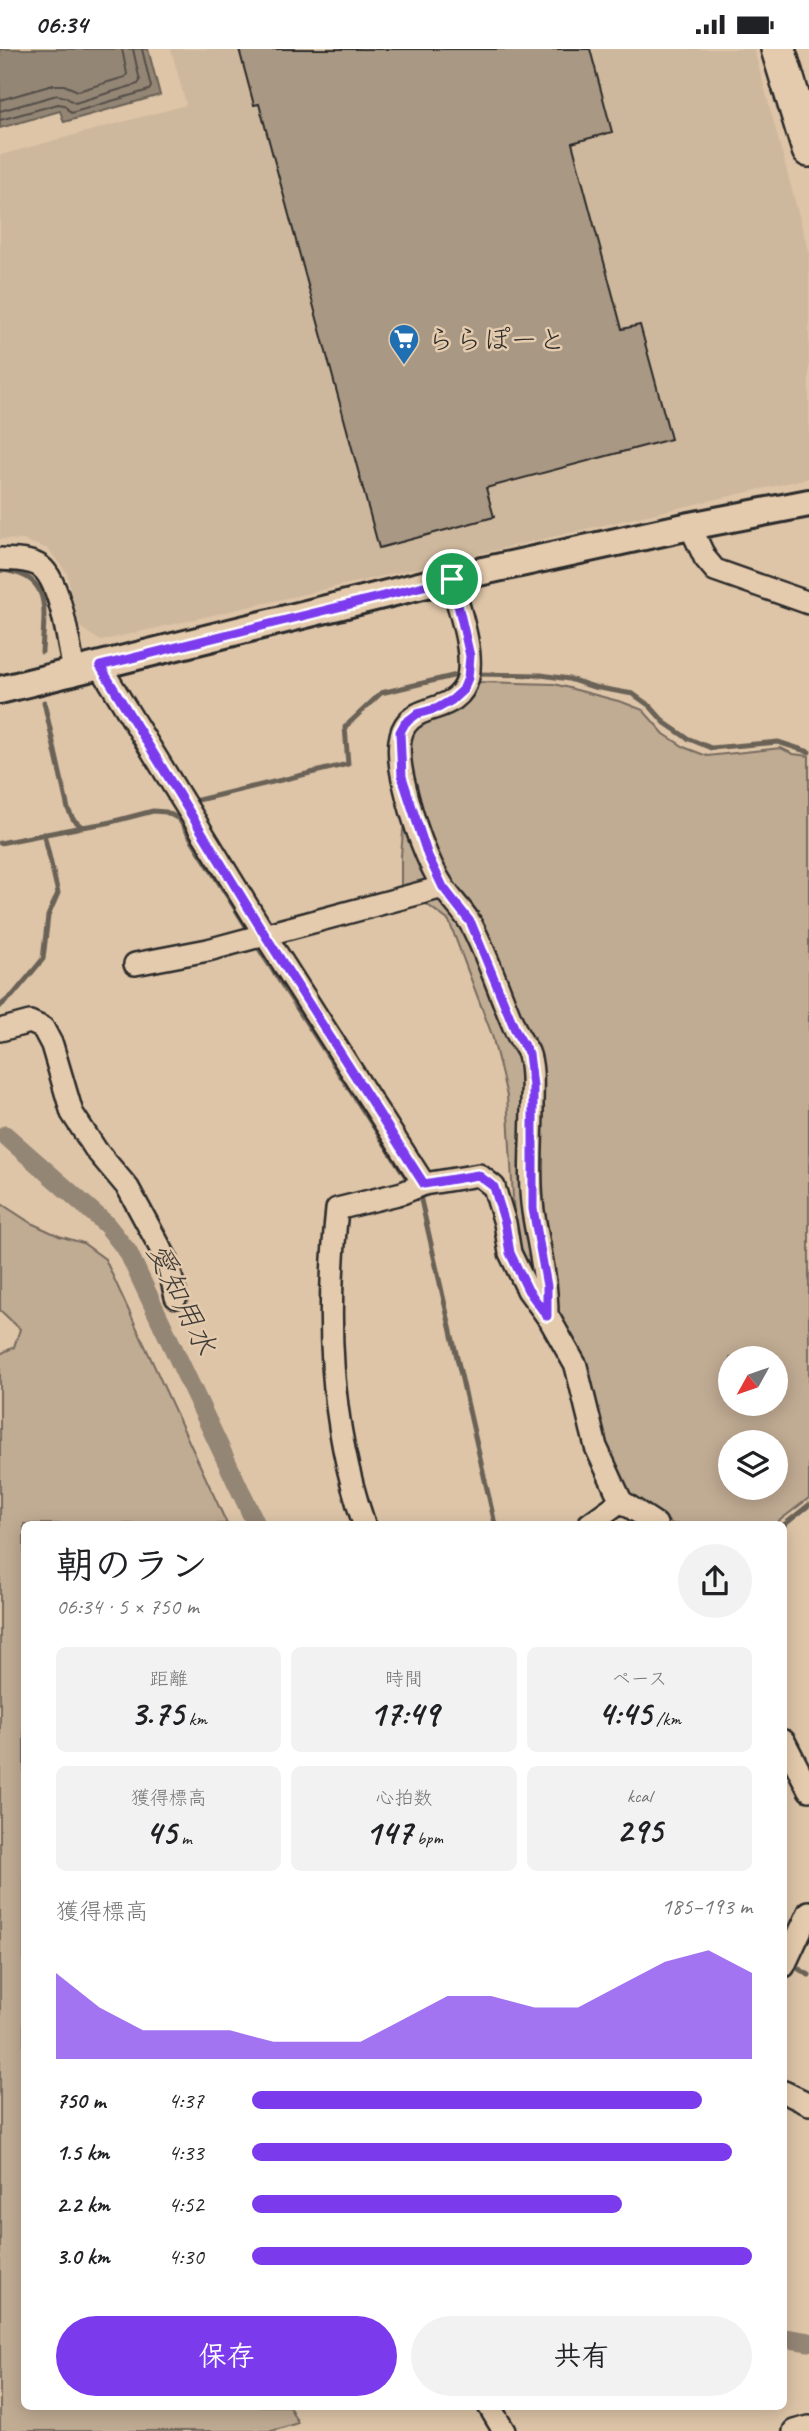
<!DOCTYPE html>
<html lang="ja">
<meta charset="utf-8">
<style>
body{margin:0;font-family:Caveat,"Klee One",sans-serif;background:#f2f2f2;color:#202124;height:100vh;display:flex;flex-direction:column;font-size:26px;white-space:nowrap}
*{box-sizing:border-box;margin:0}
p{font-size:23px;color:#757577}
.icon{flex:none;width:38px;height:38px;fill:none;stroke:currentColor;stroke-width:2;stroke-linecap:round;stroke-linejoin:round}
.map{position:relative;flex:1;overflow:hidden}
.details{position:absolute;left:21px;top:1472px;width:766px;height:889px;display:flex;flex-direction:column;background:#fff;border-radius:10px;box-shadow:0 4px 18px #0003}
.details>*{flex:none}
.needle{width:46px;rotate:230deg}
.controls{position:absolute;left:718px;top:1297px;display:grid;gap:14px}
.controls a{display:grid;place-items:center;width:70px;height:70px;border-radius:50%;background:#fff;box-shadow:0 4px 18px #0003;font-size:35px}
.pin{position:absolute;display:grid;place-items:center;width:60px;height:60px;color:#fff;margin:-30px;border:4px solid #fff;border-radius:50%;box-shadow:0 2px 7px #0007}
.round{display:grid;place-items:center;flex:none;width:74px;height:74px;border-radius:37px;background:#f2f2f2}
.head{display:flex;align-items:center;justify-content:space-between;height:119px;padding:0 35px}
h1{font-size:38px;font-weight:700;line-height:52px}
.metrics{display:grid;grid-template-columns:repeat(3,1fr);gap:10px;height:119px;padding:7px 35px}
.metrics div{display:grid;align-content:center;border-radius:10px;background:#f2f2f2;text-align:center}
.metrics b{font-size:35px;font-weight:700}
.metrics small{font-size:19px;font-weight:400}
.metrics p{font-size:19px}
.chart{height:196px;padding:14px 35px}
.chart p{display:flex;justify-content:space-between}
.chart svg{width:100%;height:126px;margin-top:7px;fill:#7c3aed;opacity:.7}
.primary-button{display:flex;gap:14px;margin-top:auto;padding:14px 35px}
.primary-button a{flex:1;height:80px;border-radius:42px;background:#7c3aed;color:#fff;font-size:28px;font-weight:700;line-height:80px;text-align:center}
.primary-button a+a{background:#f2f2f2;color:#202124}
ul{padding:0 35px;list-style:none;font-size:23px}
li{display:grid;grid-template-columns:112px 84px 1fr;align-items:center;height:52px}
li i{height:18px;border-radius:9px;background:#7c3aed}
.status{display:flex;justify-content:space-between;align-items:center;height:49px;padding:0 35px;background:#fff;direction:ltr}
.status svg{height:19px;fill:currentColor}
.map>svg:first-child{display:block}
</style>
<div class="status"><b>06:34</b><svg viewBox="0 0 49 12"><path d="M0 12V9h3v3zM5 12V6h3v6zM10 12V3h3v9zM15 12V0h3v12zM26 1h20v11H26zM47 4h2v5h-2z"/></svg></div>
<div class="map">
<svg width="809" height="2382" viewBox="0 0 809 2382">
<rect width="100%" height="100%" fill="#dec5a8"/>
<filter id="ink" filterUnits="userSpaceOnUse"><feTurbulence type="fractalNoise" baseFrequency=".0143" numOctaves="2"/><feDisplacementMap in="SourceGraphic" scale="14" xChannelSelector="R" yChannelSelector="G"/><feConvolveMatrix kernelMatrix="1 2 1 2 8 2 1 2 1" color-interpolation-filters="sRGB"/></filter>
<g filter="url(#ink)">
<polygon fill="#ceb89d" points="171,0 754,0 809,204 809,429 100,592 77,576 67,524 48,500 23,491 0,490 0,106 186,56"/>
<g fill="#c0ab93" stroke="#766b5f" stroke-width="2" fill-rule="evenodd">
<path d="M476,633l78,2 68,18 21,8 21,24 22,14 21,8 74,-8 12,6 16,2v742l-34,26h-102l-32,-19 -14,-14 -12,-20 -60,-153 -1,-15 -38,-53 -9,-154 -15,-61 -43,-114 -48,-36v-29l10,-124zM730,1309h45v45h-45zM730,1393h45v45h-45z"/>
<polygon points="0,1154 31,1174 59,1187 83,1194 105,1210 227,1475 24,1475 24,2357 289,2357 298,2374 272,2382 0,2382 0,1305 14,1298 20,1280 0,1261"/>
</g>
<polygon fill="#948675" stroke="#6a6257" stroke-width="2" points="0,0 148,0 160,46 64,73 60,62 0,79"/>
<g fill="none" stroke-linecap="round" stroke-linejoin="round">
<g stroke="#554f49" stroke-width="2">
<polyline points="0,51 53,36 64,36 78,42 125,28 127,25 122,0"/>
<polyline points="0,62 57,46 65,48 75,54 138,35 140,32 133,0"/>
<polyline points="0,71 58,55 64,56 71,64 149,41 151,38 142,0"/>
</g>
<g stroke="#6a6257" stroke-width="5">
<path d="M0,521c54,4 44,42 42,82"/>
<polyline points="476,625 541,626 569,630 594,638 633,645 650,657 665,674 687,689 711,699 778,693 809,703"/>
<polyline points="44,653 68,760 73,770 82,778 107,774 153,762 166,763 179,770 246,877"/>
<polyline points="194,752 348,715 345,678 381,644 461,625"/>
<polyline points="0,794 82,778"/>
<polyline points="259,900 406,1128"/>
<polyline points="0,957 13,946 43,910 48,867 58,844 44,785"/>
<polyline points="421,1151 495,1475"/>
<polyline points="784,1476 809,1456"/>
<polyline points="799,1920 809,1926"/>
</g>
<g stroke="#948675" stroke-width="19">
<polyline points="5,1086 106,1175 128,1203 256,1475"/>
<polyline points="784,2289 809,2293"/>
</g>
</g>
<polygon fill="#a99883" stroke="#2b2b2b" stroke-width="2" points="239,0 590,0 612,83 572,94 622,280 640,276 671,390 486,439 494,468 379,499 259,55 254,56"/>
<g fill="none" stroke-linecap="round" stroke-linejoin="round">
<g stroke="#2b2b2b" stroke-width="26">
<g id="minor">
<polyline points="690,477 705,509 715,521 809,554"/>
<path d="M0,510c12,1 27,0 38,6 23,12 31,82 36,107"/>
<path d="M451,529c7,29 23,71 17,99 -12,52 -86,7 -65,102 8,35 21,78 41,109 8,13 21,24 28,38 17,33 28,69 43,103 3,8 9,15 13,23 6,15 4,37 4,53 0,34 -4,72 1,106 6,37 14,67 14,105"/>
<polyline points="100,617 265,886 424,1135"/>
<polyline points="135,915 208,901 443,838"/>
<polyline points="0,981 30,973 43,979 52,996 72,1064 96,1101 128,1139 167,1211 176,1248"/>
<path d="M364,1475c-35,-103 -38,-207 -27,-315l65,-16 22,-9 55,-9 15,12 11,36 5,30 18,37 22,30 26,46 20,81 25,54 35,23"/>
<polyline points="589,1475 621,1452"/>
<polyline points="784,1692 809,1741"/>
<polyline points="784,1917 809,1863"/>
<polyline points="784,2043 809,2055"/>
<polyline points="489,2357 504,2382"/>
<polyline points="794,2382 809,2378"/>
</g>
</g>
<g stroke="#2b2b2b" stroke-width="32">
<polyline id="tertiary" points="0,641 451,529 690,477 809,454"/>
</g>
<g stroke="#2b2b2b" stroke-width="38">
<polyline id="primary" points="778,0 809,101"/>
</g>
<use href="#minor" stroke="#e5cbad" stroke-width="21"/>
<use href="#tertiary" stroke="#e5cbad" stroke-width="26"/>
<use href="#primary" stroke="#e5cbad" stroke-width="33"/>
</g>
</g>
<g fill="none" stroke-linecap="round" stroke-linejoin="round" filter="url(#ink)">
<g stroke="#fff" stroke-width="14">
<polygon id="route" points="452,530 470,607 468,629 463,641 452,651 438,659 417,665 405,674 400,683 402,728 428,807 443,838 471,874 516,983 529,1005 533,1037 533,1160 547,1237 547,1267 528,1241 510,1204 505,1174 494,1138 478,1126 424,1135 265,886 100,617"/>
</g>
<use href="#route" stroke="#7c3aed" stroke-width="9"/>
</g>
<defs>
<g id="supermarket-pin" transform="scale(1.575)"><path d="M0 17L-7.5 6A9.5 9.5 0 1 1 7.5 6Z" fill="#1f6fb2" stroke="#e5cbad"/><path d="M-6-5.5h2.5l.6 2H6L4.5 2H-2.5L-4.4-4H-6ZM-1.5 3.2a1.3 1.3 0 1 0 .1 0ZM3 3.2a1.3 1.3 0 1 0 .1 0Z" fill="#fff"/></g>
</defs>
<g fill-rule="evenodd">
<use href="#supermarket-pin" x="404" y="290"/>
</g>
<g text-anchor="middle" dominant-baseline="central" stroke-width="5" stroke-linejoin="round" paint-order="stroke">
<g font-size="28" fill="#2b2b2b" stroke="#e5cbad" text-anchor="start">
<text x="427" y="290">ららぽーと</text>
</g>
<g font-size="30" font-style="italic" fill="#403d3a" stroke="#e5cbad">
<text transform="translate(182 1250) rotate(64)">愛知用水</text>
</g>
</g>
</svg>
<div class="controls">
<a><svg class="needle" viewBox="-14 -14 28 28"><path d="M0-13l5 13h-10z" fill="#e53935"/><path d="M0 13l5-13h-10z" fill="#757577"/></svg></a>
<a><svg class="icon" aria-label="layers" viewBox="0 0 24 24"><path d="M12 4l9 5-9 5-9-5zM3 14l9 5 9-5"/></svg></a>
</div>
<div class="pin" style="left:452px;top:530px;background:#1e9e55"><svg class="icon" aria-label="arrive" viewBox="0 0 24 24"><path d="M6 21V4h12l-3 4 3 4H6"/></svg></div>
<section class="details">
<div class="head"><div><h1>朝のラン</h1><p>06:34 · 5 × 750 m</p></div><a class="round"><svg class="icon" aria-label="share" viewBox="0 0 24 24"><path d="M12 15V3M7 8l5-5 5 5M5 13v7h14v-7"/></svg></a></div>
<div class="metrics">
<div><p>距離</p><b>3.75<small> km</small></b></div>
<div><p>時間</p><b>17:49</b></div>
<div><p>ペース</p><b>4:45<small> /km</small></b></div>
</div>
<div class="metrics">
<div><p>獲得標高</p><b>45<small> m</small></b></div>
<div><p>心拍数</p><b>147<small> bpm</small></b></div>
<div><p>kcal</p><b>295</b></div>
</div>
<div class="chart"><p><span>獲得標高</span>185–193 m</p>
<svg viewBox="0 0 160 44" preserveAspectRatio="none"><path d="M0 44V14L10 26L20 34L30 34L40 34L50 38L60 38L70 38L80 30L90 22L100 22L110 26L120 26L130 18L140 10L150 6L160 14V44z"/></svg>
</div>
<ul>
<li><b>750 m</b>4:37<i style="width:90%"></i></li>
<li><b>1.5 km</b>4:33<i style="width:96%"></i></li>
<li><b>2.2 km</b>4:52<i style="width:74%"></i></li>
<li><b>3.0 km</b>4:30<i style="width:100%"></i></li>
</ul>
<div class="primary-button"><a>保存</a><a>共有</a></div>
</section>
</div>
